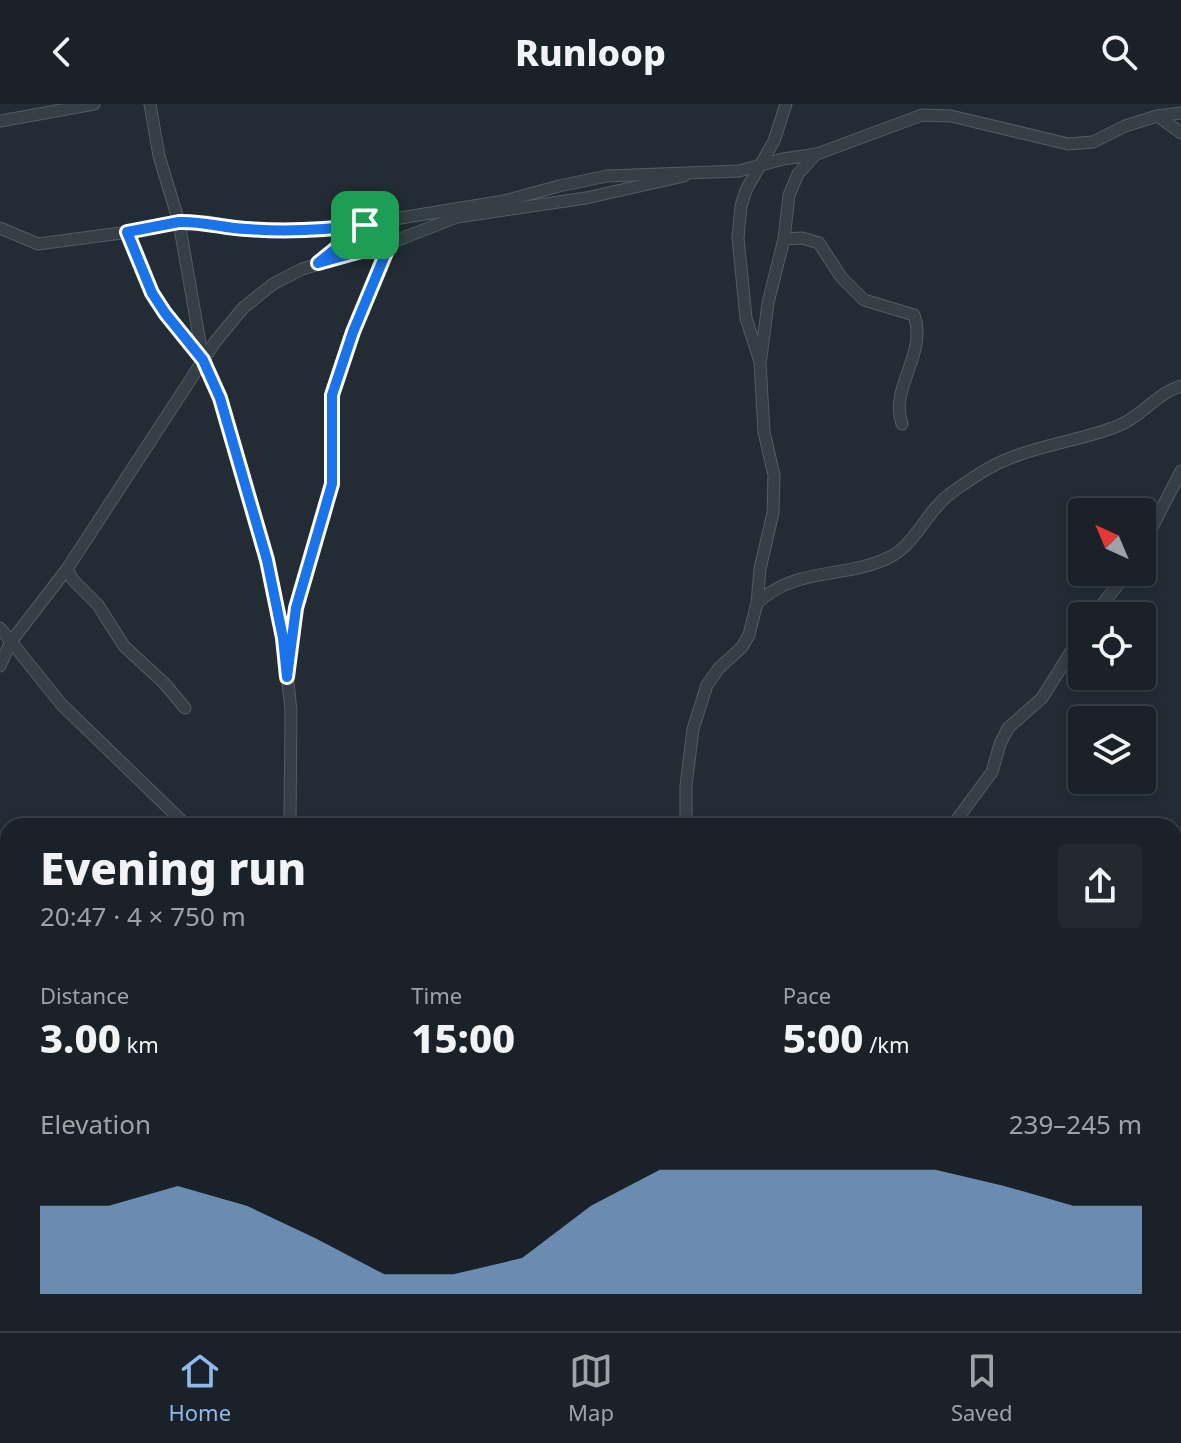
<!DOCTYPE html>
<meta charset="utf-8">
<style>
body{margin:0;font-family:"Noto Sans",sans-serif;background:#232930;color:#f1f3f6;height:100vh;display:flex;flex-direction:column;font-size:30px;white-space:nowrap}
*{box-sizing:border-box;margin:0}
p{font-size:26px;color:#9fa3a8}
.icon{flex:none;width:44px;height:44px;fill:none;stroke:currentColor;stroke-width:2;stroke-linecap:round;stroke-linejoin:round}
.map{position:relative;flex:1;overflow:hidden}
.details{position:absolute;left:0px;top:714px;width:1182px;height:514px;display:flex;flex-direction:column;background:#1a2128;border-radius:24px 24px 0 0;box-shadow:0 4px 12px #0003,0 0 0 2px #383e45}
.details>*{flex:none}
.needle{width:52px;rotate:316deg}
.tools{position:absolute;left:1068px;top:394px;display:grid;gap:16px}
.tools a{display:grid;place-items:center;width:88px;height:88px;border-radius:8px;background:#1a2128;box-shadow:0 4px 12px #0003,0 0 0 2px #383e45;font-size:40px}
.pin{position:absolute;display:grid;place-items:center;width:68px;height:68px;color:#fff;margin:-34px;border-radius:16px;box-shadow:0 4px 12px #0006}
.round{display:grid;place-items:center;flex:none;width:84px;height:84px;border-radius:8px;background:#232930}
.head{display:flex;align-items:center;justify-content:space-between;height:136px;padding:0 40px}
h1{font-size:44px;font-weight:800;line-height:60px}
.stats{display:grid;grid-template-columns:repeat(3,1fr);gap:12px;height:136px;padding:8px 40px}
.stats div{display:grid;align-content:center}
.stats b{font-size:40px;font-weight:800}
.stats small{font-size:22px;font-weight:400}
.stats p{font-size:22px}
.chart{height:224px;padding:16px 40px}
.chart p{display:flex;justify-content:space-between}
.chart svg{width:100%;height:144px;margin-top:8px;fill:#8dbaeb;opacity:.7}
header{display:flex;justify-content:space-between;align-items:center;height:104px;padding:0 40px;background:#1a2128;font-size:36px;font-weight:800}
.dock{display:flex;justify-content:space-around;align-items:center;height:112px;border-top:2px solid #383e45;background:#1a2128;font-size:22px;color:#9fa3a8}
.dock a{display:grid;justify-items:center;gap:4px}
.dock .active{color:#8dbaeb}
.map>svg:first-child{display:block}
</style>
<header><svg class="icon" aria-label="back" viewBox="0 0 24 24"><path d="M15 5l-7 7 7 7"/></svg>Runloop<svg class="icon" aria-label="search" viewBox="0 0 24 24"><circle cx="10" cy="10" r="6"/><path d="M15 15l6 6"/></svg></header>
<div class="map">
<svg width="1181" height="1227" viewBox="0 0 1181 1227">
<rect width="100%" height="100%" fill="#232c35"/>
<polygon fill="#283a38" points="765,1220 1089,1220 1088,1227 769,1227"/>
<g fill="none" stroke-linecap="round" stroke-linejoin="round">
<g stroke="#545c64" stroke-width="13">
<g id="street">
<polyline points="150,0 159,52 179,118 203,256 220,294 243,370 274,489 283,534 291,606 290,722"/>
<polyline points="1158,12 1181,29"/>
<polyline points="0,17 94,0"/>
<polyline points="0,124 38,140 121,129 179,118 209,118 243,125 333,125 504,97 559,82 607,72 739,67 783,55 817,50 922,11 951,12 1068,40 1093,38 1125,22 1157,12 1181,9"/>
<polyline points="127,128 152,189 165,209 203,255"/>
<path d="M784,135l18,-1 17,5 22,34 23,23 50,15c14,39 -25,72 -12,109"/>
<polyline points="322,156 364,121"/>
<polyline points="761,253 768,199 784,135 789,91 798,70 816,50"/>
<polyline points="1142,443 1181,367"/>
<polyline points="67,465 73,476 98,501 124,542 165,580 185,604"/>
<path d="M757,499c41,-37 86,-24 131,-45 28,-13 38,-47 63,-65 16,-11 33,-24 52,-32 37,-17 79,-20 117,-36 23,-10 36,-31 61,-39"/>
<polyline points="1093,512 1128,468"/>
<polyline points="0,524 62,601 187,722"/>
<polyline points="289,558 296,504 332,380 332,291 353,228 390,139"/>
<polyline points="0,562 10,539 67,465 215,238 243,204 273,180 302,165 390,139 457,113 586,94 684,72"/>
<polyline points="689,722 686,712 686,682 693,625 707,581 719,564 742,543 749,531 757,499 760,465 773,409 774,371 764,328 760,258 746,214 738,134 741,102 746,86 774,37 786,0"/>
<polyline points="952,722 992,668 1000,640 1008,624 1042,594 1082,530"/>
<polyline points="0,787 8,799"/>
<polyline points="1174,899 1181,894"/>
<polyline points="0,1016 8,1014"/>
<polyline points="136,1220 138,1227"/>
<polyline points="646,1220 649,1227"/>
<polyline points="35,1227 39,1220"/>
<polyline points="186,1227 192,1220"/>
<polyline points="488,1227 491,1220"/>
</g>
</g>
<use href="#street" stroke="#363e46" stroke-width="11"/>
</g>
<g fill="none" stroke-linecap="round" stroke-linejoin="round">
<g stroke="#fff" stroke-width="16">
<path id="route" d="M179,118c23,-1 44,6 67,7 40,3 80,1 119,-4l-47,38 72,-20 -37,89 -21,63v89l-36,124 -9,69 -4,-39 -16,-78 -47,-162 -17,-38 -38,-47 -13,-20 -25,-61z"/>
</g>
<use href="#route" stroke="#1a73e8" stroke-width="10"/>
</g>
</svg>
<div class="tools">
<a><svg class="needle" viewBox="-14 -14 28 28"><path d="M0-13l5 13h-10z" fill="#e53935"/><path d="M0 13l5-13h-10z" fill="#9fa3a8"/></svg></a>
<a><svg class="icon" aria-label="locate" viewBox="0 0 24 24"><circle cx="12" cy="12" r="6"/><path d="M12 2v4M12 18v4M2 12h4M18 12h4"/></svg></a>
<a><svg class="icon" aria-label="layers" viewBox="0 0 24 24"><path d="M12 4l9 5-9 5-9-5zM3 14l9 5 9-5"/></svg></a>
</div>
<div class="pin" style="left:365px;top:121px;background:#1e9e55"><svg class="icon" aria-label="arrive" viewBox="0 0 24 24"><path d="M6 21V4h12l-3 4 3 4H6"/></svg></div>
<section class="details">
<div class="head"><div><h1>Evening run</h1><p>20:47 · 4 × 750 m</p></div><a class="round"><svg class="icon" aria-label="share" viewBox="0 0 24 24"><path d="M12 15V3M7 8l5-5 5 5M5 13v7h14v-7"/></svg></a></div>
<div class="stats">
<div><p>Distance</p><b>3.00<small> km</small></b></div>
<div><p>Time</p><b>15:00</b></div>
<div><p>Pace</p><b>5:00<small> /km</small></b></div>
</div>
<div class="chart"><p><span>Elevation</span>239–245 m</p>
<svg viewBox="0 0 160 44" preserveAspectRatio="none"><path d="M0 44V17L10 17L20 11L30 17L40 27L50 38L60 38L70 33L80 17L90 6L100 6L110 6L120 6L130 6L140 11L150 17L160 17V44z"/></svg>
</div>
</section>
</div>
<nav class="dock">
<a class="active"><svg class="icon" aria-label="home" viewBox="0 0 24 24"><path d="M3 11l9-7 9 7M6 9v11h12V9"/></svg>Home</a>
<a><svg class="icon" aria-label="map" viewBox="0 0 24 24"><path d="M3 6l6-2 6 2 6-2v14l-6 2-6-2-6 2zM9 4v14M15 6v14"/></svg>Map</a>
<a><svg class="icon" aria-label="saved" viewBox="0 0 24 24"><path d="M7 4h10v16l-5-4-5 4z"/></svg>Saved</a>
</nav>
